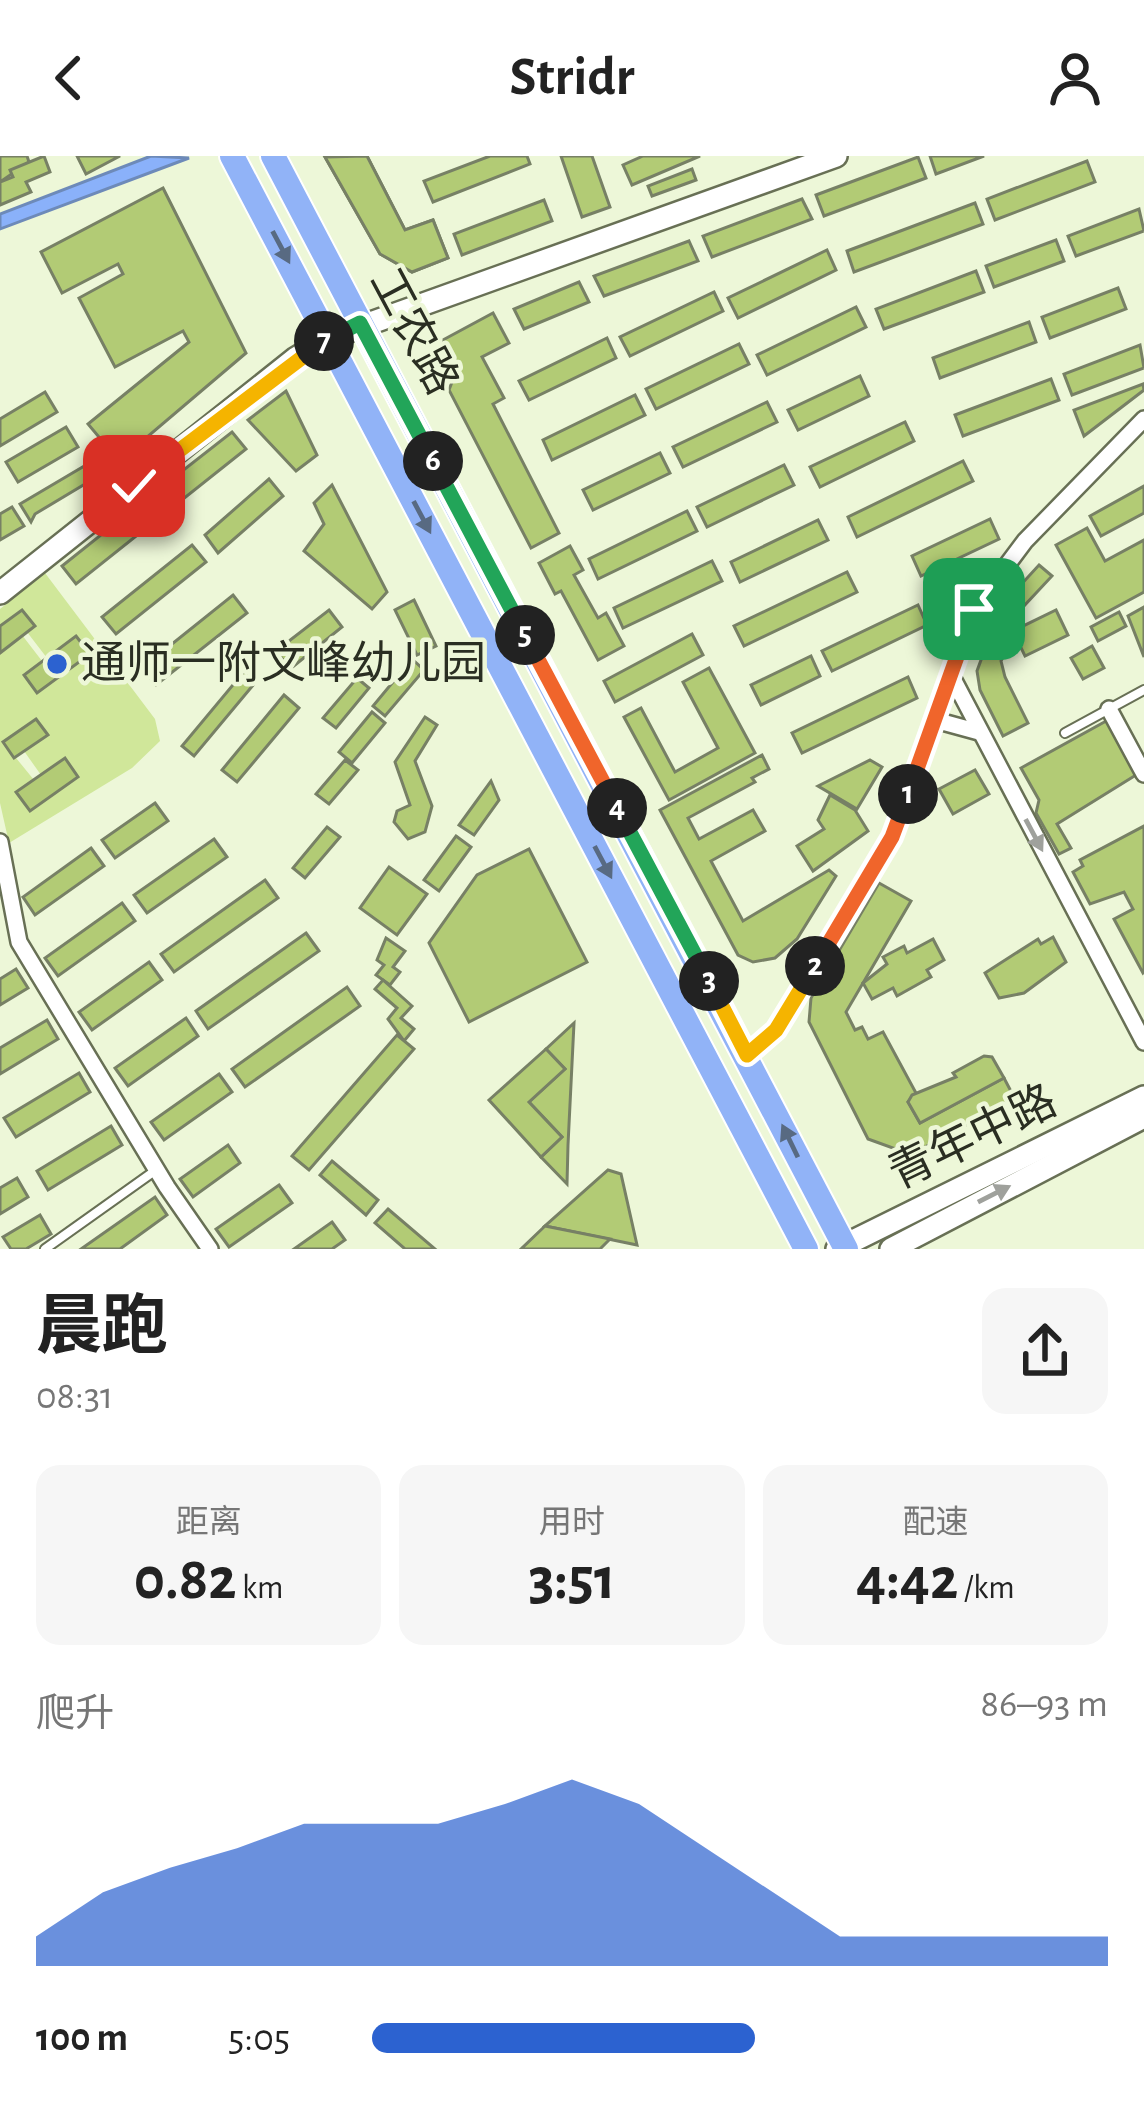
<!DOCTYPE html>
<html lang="zh">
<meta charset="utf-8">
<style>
body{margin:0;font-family:"Alegreya Sans","Noto Sans SC",sans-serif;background:#f6f6f6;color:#222;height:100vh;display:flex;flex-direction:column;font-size:45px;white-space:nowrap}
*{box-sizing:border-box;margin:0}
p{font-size:39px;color:#767676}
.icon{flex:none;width:66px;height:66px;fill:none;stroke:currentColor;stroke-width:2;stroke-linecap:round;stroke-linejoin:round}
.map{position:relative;height:1093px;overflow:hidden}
.panel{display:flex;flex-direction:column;background:#fff;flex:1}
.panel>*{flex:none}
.pin{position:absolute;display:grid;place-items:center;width:102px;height:102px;color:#fff;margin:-51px;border-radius:24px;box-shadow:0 6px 18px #0006}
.km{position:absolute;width:60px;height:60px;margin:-30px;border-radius:50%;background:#222;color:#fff;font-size:33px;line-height:60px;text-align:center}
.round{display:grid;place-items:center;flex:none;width:126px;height:126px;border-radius:24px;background:#f6f6f6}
.head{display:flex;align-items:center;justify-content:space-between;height:204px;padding:0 36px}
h1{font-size:66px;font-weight:700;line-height:90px}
.stats{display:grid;grid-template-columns:repeat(3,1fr);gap:18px;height:204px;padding:12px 36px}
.stats div{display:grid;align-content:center;border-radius:24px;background:#f6f6f6;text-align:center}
.stats b{font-size:60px;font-weight:700}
.stats small{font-size:33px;font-weight:400}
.stats p{font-size:33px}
.chart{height:336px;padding:24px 36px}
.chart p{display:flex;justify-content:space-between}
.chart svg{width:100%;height:216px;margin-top:12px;fill:#2c62d0;opacity:.7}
ul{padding:0 36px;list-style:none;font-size:39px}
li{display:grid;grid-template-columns:192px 144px 1fr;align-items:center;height:90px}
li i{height:30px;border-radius:15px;background:#2c62d0}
header{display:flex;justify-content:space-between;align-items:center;height:156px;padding:0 36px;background:#fff;font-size:54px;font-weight:700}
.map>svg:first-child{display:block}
</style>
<header><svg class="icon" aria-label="back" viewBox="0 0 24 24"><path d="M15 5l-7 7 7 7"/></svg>Stridr<svg class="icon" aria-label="person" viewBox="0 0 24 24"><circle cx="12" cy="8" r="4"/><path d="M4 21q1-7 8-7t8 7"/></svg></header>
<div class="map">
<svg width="1144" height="1093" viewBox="0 0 1144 1093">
<rect width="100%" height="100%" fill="#edf7d8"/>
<path fill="#d0e79a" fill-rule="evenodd" d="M45,417l110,146 5,22 -28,27 -123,75 -9,-40v-150l22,-18 20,26 -18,15 14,17 51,-40 -13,-17 -29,22 -20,-26 7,-6 -12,-16 -22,16v-17zM36,563l11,16 -23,16 17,24 24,-16 13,19 -48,33 -13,-19 17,-12 -31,-38z"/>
<polygon fill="#8ab1fa" stroke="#6d8ab9" stroke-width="3" points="151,0 189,2 0,73 0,58"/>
<g fill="#b2cb75" stroke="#778065" stroke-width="3">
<polygon points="0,0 27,0 29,6 0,26"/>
<polygon points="44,0 50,16 26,26 31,36 0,49 0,26 13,21 10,14"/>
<polygon points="77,0 120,0 86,18"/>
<polygon points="367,0 405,74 433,64 448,102 412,116 380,98 325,1"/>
<polygon points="367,0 405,74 433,64 448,102 412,116 380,98 325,1"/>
<polygon points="490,0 527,0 530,8 433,46 424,25"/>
<polygon points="561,0 592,0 610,51 582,61"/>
<polygon points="643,0 700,0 632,29 623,9"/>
<polygon points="930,0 984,0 936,18"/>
<polygon points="918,1 926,22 824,60 816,39"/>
<polygon points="1087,5 1095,26 995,64 987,43"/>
<polygon points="692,13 696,24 652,40 648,30"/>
<polygon points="163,32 246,197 119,305 88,268 189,186 183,175 115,211 79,142 123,118 118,108 62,137 41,96"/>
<polygon points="802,43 812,63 712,101 703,80"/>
<polygon points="544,44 552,65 462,99 454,78"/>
<polygon points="975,47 983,68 854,116 847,95"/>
<polygon points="1139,53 1144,75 1076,100 1068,80"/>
<polygon points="1056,84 1064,105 994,131 986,110"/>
<polygon points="689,85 698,105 604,140 594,120"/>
<polygon points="827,94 836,114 738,162 728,142"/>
<polygon points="976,115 984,136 884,173 876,153"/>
<polygon points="579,126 589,146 524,173 514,153"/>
<polygon points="1118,132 1126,153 1050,182 1042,161"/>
<polygon points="714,136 723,155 630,200 620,181"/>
<polygon points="856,151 866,171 767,219 757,199"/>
<polygon points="493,157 509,187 482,201 504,242 493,248 559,377 531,392 449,234 457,213 441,185"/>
<polygon points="1029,166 1036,186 940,222 933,202"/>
<polygon points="607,182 616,202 529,244 519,225"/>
<polygon points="739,188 749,208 656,253 646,233"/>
<polygon points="1140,189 1144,212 1072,239 1064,218"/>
<polygon points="860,220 869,240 798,274 788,254"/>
<polygon points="1051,223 1059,244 963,280 955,259"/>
<polygon points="1143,228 1144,234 1084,280 1074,254"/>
<polygon points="286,235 317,299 296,315 248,264"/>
<polygon points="45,236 57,256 0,290 0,263"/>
<polygon points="635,239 645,259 552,304 543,284"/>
<polygon points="767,246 777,266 683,311 673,291"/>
<polygon points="905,266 914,285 820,331 810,311"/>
<polygon points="66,271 78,291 18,326 6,306"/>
<polygon points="232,276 246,293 163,359 149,341"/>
<polygon points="660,297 670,317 593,354 583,334"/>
<polygon points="963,305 973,325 857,381 848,361"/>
<polygon points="86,309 95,322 35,358 31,366 20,348"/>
<polygon points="784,309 794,329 707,371 697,351"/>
<polygon points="269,323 283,340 218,397 205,379"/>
<polygon points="332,329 387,436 372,453 304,395 324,368 314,347"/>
<polygon points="1144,330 1144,357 1101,380 1090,360"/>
<polygon points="141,347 155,365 76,428 62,410"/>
<polygon points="12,351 24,370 0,384 0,358"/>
<polygon points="687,355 697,375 598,423 589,403"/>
<polygon points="990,363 999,383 921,420 912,400"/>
<polygon points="818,364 828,384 740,426 731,406"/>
<polygon points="1087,372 1105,405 1144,384 1144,436 1096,462 1056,389"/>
<polygon points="192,389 206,406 116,478 102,461"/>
<polygon points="570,390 583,414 574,419 598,462 606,457 624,490 598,504 561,435 555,438 539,407"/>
<polygon points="712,405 722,425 623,472 614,452"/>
<polygon points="1039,409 1052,420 1008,467 996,456"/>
<polygon points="847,416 857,436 744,490 734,470"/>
<polygon points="233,439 247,457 156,529 142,512"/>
<polygon points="414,444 436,490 417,499 395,454"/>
<polygon points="918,449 927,469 832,515 822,495"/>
<polygon points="1144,451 1144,501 1128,460"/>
<polygon points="22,454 35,470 0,497 0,470"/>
<polygon points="329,454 342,471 290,513 276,495"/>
<polygon points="1056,454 1068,479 1025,500 1013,475"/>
<polygon points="1119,456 1126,470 1098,485 1091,471"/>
<polygon points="992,474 1007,481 1001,490 1007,493 1001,505 1005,521 1028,567 1003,580 980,534 977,515"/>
<polygon points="692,478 703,499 615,546 604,525"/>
<polygon points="76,480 90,498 37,537 24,519"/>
<polygon points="1092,490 1104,512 1083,523 1071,502"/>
<polygon points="811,500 820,520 761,549 751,529"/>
<polygon points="412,503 424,514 385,560 373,550"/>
<polygon points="247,512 259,522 194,600 182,590"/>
<polygon points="709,512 755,597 669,644 624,561 641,552 675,616 718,592 683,526"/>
<polygon points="908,521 917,542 802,597 792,577"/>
<polygon points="357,522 369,532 336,572 323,562"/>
<polygon points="284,539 299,552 237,626 222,614"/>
<polygon points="372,556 385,567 352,607 339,596"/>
<polygon points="425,561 437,569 415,605 432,650 425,676 408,683 394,666 397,655 410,649 395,606"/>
<polygon points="36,563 48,579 14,602 3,586"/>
<polygon points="1108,564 1136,619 1057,668 1071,692 1059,698 1036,657 1039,644 1021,612"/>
<polygon points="762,599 769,613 752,622 755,626 688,662 699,683 753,654 765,675 711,705 743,765 829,714 836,720 797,783 775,802 753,806 738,799 660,654"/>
<polygon points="65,602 78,621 30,655 16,636"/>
<polygon points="345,604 358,614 329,648 316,638"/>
<polygon points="870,604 882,611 857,653 818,630"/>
<polygon points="975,614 989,638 953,658 939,633"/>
<polygon points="491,625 499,644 474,679 459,669"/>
<polygon points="830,639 855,654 868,675 813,715 797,690 824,673 818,664"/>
<polygon points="155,647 168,665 115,702 102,684"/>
<polygon points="1144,670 1144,816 1143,817 1114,763 1133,753 1124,736 1090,748 1073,716 1083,710 1080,704"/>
<polygon points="327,671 340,681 305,722 293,712"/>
<polygon points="456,680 471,691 439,735 424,724"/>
<polygon points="214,683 227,701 147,757 134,739"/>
<polygon points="91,692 104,710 35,759 23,741"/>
<polygon points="529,693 587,806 469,866 429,787 477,719"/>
<polygon points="389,711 427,738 397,779 360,752"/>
<polygon points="265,724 278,742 174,816 161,798"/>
<polygon points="879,727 911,745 846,856 855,874 862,871 868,883 883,876 916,937 908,946 920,967 1004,922 1015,943 923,992 901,995 868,983 809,866 811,842"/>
<polygon points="122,747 135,765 58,820 45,802"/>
<polygon points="306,777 319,795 208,873 196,855"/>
<polygon points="1053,781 1066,806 1024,837 999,842 985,817 1038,783 1041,788"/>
<polygon points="386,782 405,795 393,811 400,816 390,829 376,819 384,809 377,804"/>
<polygon points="933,783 944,804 927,814 931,821 897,840 893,832 872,843 863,827 887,808 883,801 904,790 907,797"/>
<polygon points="149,806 162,824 92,874 79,856"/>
<polygon points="16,813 28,832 0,849 0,823"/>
<polygon points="383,824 412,850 401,862 414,873 404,885 388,863 397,852 375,833"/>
<polygon points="347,831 360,850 245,931 232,913"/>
<polygon points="186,862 198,880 128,930 115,912"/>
<polygon points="47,864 58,883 0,918 0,892"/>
<polygon points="574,867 568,989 567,1028 541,1001 562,981 529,946 565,913 546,893"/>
<polygon points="397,879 414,893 309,1014 292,1000"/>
<polygon points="546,893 565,913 529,946 562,981 541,1001 489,944"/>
<polygon points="984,900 992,901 1004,922 920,967 908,946 912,939 956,921 953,917"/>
<polygon points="79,917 90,936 16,981 4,962"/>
<polygon points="219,918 232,936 164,984 151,966"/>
<polygon points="111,970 122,989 48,1034 37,1015"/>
<polygon points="228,989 240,1007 193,1041 180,1023"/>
<polygon points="332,1005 378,1044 366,1059 320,1019"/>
<polygon points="608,1014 621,1018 637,1089 545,1070"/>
<polygon points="17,1022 28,1041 0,1058 0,1032"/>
<polygon points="279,1029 292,1047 229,1091 216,1073"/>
<polygon points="155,1041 167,1059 120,1093 81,1093"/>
<polygon points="388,1053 435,1093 405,1093 375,1067"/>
<polygon points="40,1059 51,1078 26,1093 11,1093 3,1081"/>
<polygon points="332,1066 345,1084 332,1093 294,1093"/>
<polygon points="545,1070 610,1083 600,1093 521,1093"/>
</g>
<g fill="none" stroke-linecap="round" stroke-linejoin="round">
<g stroke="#687055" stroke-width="12">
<g id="lane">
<polyline points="1065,577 1144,534"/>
<polyline points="45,1093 156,1014"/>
</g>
</g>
<g stroke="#687055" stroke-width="20">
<g id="street">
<polyline points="951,519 1144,886"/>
<polyline points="1109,553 1144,618"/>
<polyline points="935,564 979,576"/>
<polyline points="0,686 19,786 167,1031 210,1093"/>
<polyline points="747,899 776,873 892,681 974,453 1025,385 1144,263"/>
</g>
</g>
<g stroke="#687055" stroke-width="26">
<g id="secondary">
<polyline points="0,437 296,202 329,182 836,0"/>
<polyline points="837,1093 1144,941"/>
<polyline points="891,1093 1144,961"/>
</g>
</g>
<g stroke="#fff" stroke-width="28">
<g id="primary">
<polyline points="232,0 806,1093"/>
<polyline points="273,0 846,1093"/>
</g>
</g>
<use href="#lane" stroke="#fff" stroke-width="8"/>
<use href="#street" stroke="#fff" stroke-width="15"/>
<use href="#secondary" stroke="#fff" stroke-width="21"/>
<use href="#primary" stroke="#91b3f7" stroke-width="24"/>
</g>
<defs><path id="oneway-solid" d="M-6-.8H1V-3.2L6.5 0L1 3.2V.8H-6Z" transform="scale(3)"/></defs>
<g fill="#586a82">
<use href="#oneway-solid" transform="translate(281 91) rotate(62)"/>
<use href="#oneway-solid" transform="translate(422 361) rotate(62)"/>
<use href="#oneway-solid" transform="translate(603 706) rotate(62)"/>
<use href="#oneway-solid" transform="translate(790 985) rotate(-116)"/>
</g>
<g fill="#9fa19c">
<use href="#oneway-solid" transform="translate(1034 679) rotate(62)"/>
<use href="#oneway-solid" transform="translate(994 1038) rotate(-27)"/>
</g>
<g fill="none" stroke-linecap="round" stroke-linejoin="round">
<g stroke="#fff" stroke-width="24">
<polyline id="split-1" points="908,638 974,453"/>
</g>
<g stroke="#fff" stroke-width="24">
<polyline id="split-2" points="815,810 892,681 908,638"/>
</g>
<g stroke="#fff" stroke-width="24">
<polyline id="split-3" points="709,825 747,899 776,874 815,810"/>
</g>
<g stroke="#fff" stroke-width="24">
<polyline id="split-4" points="617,652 709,825"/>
</g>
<g stroke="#fff" stroke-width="24">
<polyline id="split-5" points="525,479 617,652"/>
</g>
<g stroke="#fff" stroke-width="24">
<polyline id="split-6" points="433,305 525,479"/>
</g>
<g stroke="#fff" stroke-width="24">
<polyline id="split-7" points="324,185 360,167 433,305"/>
</g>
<g stroke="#fff" stroke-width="24">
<polyline id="split-8" points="168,303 324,185"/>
</g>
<g stroke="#fff" stroke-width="24">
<polyline id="split-9" points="134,330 168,303"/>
</g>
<use href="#split-1" stroke="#f0652b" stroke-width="15"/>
<use href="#split-2" stroke="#f0652b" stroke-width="15"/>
<use href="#split-3" stroke="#f5b400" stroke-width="15"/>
<use href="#split-4" stroke="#22a559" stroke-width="15"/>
<use href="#split-5" stroke="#f0652b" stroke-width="15"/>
<use href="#split-6" stroke="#22a559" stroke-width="15"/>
<use href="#split-7" stroke="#22a559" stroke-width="15"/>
<use href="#split-8" stroke="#f5b400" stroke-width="15"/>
<use href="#split-9" stroke="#f5b400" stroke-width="15"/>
</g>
<circle fill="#2c62d0" stroke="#edf7d8" stroke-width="4.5" cx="57" cy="508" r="12"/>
<g text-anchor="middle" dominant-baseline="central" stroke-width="9" stroke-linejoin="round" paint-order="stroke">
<g font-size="45" fill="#2a2e22" stroke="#edf7d8">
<text transform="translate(413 176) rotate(62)">工农路</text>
<text transform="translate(973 982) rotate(-26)">青年中路</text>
</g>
<g font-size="45" fill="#2a2e22" stroke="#edf7d8" text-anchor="start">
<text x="81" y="508">通师一附文峰幼儿园</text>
</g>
</g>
</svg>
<div class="pin" style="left:974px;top:453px;background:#1e9e55"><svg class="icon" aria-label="arrive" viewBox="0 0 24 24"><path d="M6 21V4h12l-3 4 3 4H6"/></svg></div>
<div class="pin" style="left:134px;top:330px;background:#d93025"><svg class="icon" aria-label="check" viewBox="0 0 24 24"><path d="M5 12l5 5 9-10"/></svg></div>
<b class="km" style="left:908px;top:638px">1</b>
<b class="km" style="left:815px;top:810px">2</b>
<b class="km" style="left:709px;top:825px">3</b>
<b class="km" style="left:617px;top:652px">4</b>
<b class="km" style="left:525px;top:479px">5</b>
<b class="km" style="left:433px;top:305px">6</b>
<b class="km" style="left:324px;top:185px">7</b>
</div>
<section class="panel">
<div class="head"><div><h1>晨跑</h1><p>08:31</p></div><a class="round"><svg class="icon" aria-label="share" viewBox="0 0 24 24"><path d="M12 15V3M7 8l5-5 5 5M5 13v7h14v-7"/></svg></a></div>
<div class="stats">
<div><p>距离</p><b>0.82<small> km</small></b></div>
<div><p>用时</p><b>3:51</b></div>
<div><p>配速</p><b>4:42<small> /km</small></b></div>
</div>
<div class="chart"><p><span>爬升</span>86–93 m</p>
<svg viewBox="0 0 160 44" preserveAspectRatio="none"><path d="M0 44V38L10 29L20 24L30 20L40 15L50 15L60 15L70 11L80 6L90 11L100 20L110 29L120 38L130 38L140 38L150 38L160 38V44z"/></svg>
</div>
<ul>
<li><b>100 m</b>5:05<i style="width:52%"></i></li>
</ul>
</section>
